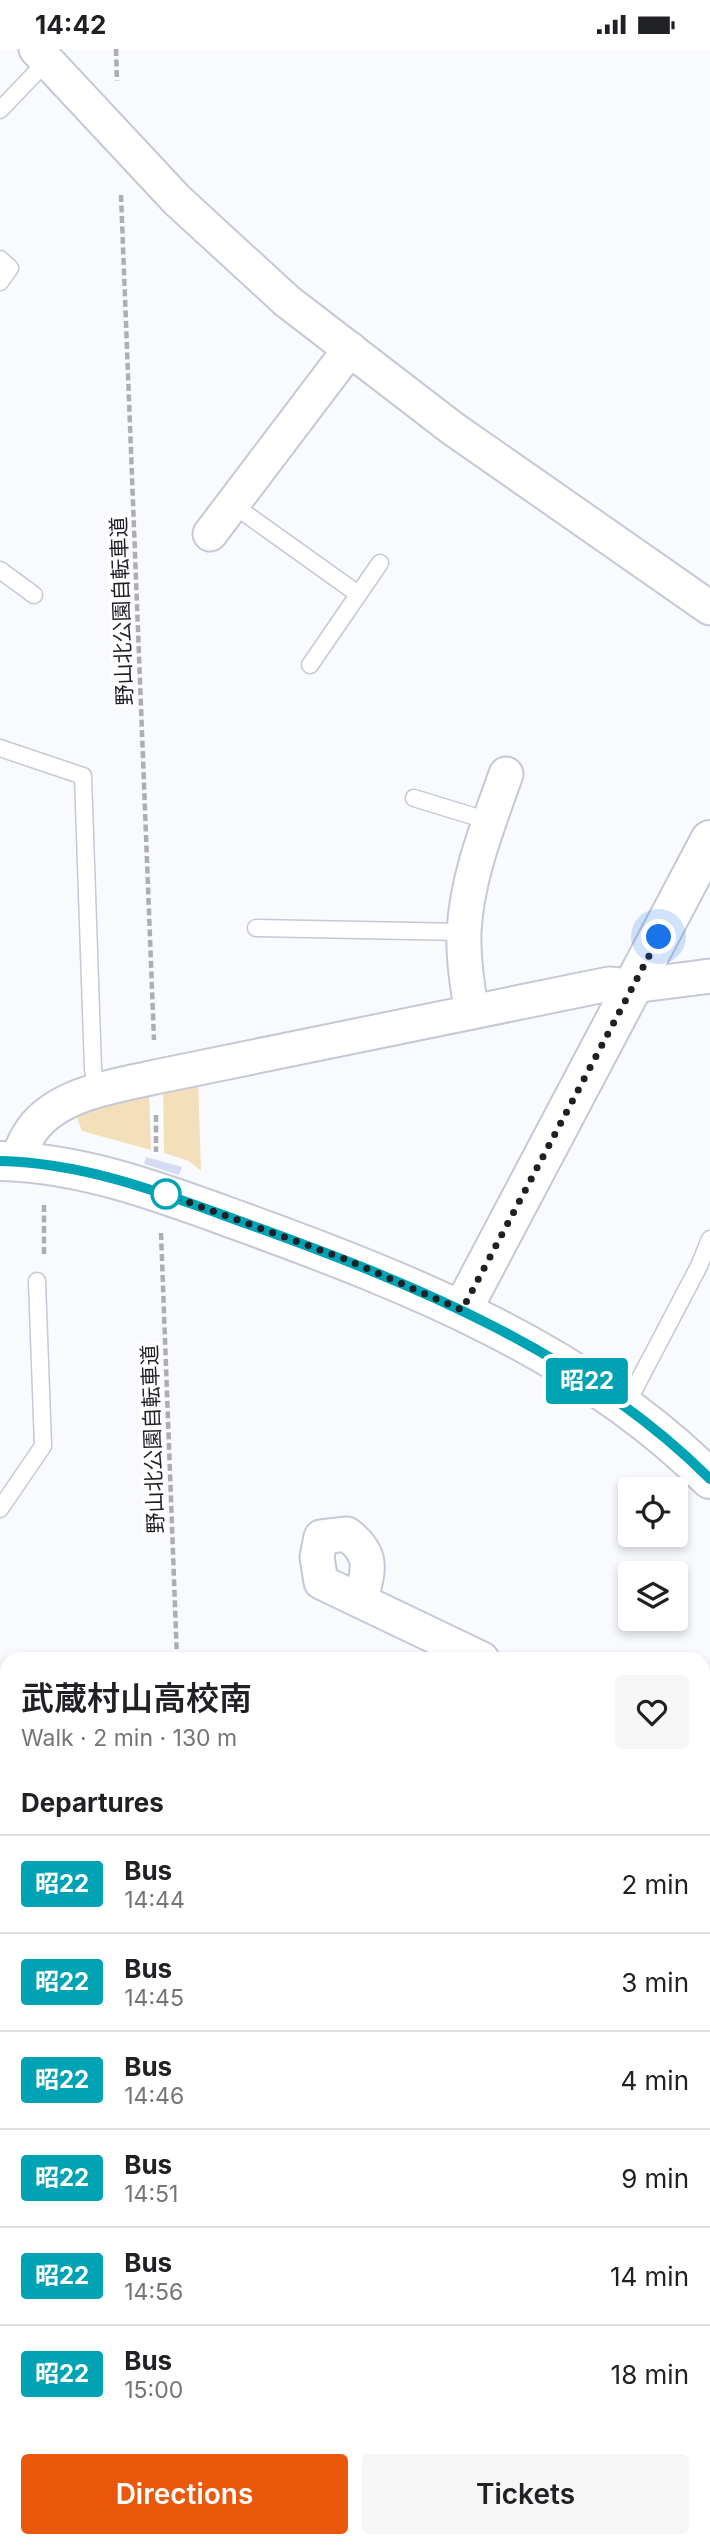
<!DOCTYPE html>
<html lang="en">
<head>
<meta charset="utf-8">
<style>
	:root { --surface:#fff; --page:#f6f6f6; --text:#202124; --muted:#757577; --line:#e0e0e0; --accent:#ea580c }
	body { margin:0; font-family:Inter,"Noto Sans JP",sans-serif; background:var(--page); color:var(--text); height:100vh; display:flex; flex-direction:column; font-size:26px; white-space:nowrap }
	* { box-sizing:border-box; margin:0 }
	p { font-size:23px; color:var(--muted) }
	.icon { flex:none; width:38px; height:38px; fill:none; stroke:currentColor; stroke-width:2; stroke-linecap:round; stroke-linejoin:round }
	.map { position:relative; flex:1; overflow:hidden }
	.side { position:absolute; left:0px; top:1603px; width:710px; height:896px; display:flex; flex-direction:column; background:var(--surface); border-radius:21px 21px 0 0; box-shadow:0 4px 10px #0003 }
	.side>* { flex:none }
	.badge { padding:0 14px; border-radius:5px; font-size:24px; line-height:46px }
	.controls { position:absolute; left:618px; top:1428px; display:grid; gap:14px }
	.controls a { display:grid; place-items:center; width:70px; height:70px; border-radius:7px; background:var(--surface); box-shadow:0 4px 10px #0003; font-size:35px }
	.you { position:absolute; width:35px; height:35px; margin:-18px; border:5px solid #fff; border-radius:50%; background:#1a73e8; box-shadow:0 0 0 10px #1a73e833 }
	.map>.badge { position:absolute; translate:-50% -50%; box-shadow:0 0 0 4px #fff }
	h2 { padding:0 21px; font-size:26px; line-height:63px }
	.round { display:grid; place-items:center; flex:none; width:74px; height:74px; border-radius:7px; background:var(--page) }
	.summary { display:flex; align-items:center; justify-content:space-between; height:119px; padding:0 21px }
	h1 { font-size:33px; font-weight:600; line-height:52px }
	.button { display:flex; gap:14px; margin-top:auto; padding:14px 21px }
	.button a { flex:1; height:80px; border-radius:7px; background:var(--accent); color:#fff; font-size:28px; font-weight:600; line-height:80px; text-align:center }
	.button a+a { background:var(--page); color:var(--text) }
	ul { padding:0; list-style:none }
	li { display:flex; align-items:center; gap:21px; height:98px; padding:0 21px; border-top:2px solid var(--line) }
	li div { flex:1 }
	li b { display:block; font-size:26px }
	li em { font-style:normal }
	li .badge { min-width:77px; font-weight:700; text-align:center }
	.status { display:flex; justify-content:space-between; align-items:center; height:49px; padding:0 35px; background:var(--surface); direction:ltr }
	.status svg { height:19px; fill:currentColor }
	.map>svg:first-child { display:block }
</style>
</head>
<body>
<div class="status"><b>14:42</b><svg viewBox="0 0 49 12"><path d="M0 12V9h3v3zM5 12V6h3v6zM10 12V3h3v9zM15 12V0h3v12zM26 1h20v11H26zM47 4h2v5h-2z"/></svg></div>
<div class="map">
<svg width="710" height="2499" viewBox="0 0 710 2499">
	<rect width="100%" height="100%" fill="#f9fafd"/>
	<g fill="#f3e0ba">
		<path d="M 198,1029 L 201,1122 L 189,1112 L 164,1104 L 163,1036 Z"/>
		<path d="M 149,1041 L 151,1101 L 82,1082 L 74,1061 Z"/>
	</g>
	<path fill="#d6dbf4" d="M 146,1108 L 182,1118 L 179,1126 L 144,1115 Z"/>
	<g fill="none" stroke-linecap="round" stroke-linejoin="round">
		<defs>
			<g id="lane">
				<path d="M 0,61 L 47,12"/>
				<path d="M 0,210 L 10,219 L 0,233"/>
				<path d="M 232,455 L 358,545"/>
				<path d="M 0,521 L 34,546"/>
				<path d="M 310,616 L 380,514"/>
				<path d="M 0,699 L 83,727 L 93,1020 L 97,1042"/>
				<path d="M 414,749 L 489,772"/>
				<path d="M 256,879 L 464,883"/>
				<path d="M 625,1358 L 699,1217 L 710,1190"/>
				<path d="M 0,1460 L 43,1397 L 37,1232"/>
			</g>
			<g id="street">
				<path d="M 36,0 L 177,151 L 287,252 L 452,379 L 710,559"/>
				<path d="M 210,485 L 350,300"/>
				<path d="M 472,963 C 467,937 463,909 464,882 C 467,828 488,776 506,725"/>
				<path d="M 16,1113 C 20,1104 23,1095 28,1087 C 52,1045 112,1038 155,1028 L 609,935 L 633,937 L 710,927"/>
				<path d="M 361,1552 C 368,1520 375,1507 347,1485 L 321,1488 L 317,1508 L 321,1533 L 482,1610"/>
				<path d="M 704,1908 L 710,1911"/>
				<path d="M 0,1961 L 7,2212"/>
				<path d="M 0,2238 L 7,2238"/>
				<path d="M 75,2492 L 75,2499"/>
				<path d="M 369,2492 L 369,2499"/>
			</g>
			<g id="secondary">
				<path d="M 0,1112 C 86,1114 165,1145 245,1174 C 412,1235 583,1303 710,1430"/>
				<path d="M 462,1261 L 710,791"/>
				<path d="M 704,1784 L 710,1768"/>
				<path d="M 633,2492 L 634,2499"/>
			</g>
		</defs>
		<use href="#lane" stroke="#c5c8d6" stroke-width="19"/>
		<use href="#street" stroke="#c5c8d6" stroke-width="37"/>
		<use href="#secondary" stroke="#c5c8d6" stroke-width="42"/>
		<g stroke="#adaeb1" stroke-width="4.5" stroke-dasharray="7 3.5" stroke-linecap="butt">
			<path d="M 116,0 L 117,32"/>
			<path d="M 121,146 L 154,991"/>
			<path d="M 156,1066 L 156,1103"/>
			<path d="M 161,1184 L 177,1610"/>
			<path d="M 44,1205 L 44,1154"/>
			<path d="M 0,1781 L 7,1781"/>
			<path d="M 209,2492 L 209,2499"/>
		</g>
		<use href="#lane" stroke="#fff" stroke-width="16"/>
		<use href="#street" stroke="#fff" stroke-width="33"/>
		<use href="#secondary" stroke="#fff" stroke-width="38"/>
	</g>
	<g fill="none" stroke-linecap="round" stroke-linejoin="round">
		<defs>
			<path id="line" d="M 0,1112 C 87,1114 165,1145 245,1174 C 412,1234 583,1303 710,1430"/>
		</defs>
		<use href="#line" stroke="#fff" stroke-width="16"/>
		<use href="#line" stroke="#00a3b4" stroke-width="10"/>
		<path stroke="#1f2025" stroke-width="7" stroke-dasharray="0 12.6" d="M 166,1145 L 345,1210 L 462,1261 L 659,888"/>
	</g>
	<circle fill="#fff" stroke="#00a3b4" stroke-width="3.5" cx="166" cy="1145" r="14"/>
	<g text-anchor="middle" stroke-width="7" stroke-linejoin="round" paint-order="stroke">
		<g font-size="21" fill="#1f2025" stroke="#fff">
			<text transform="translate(122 562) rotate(-92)" y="7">野山北公園自転車道</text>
			<text transform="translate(153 1390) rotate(-92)" y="7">野山北公園自転車道</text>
		</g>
	</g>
</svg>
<div class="controls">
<a><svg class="icon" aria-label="locate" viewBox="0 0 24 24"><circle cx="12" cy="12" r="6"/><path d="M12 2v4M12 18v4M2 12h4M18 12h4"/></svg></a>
<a><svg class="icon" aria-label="layers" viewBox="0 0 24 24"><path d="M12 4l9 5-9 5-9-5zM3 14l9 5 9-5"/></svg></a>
</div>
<div class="you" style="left:659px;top:888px"></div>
<b class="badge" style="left:587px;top:1332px;background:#00a3b4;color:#fff">昭22</b>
<section class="side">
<div class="summary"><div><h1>武蔵村山高校南</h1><p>Walk · 2 min · 130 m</p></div><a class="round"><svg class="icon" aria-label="heart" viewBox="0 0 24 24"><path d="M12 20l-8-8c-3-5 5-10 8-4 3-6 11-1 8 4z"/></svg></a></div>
<h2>Departures</h2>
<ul>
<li><span class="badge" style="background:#00a3b4;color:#fff">昭22</span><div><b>Bus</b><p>14:44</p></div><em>2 min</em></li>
<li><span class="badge" style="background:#00a3b4;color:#fff">昭22</span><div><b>Bus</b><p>14:45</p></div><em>3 min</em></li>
<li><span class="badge" style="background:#00a3b4;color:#fff">昭22</span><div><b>Bus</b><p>14:46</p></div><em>4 min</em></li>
<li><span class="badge" style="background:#00a3b4;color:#fff">昭22</span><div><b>Bus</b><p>14:51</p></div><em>9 min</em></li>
<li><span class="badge" style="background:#00a3b4;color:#fff">昭22</span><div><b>Bus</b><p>14:56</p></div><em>14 min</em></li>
<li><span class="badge" style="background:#00a3b4;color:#fff">昭22</span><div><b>Bus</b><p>15:00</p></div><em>18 min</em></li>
</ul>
<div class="button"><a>Directions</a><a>Tickets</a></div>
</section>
</div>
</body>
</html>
